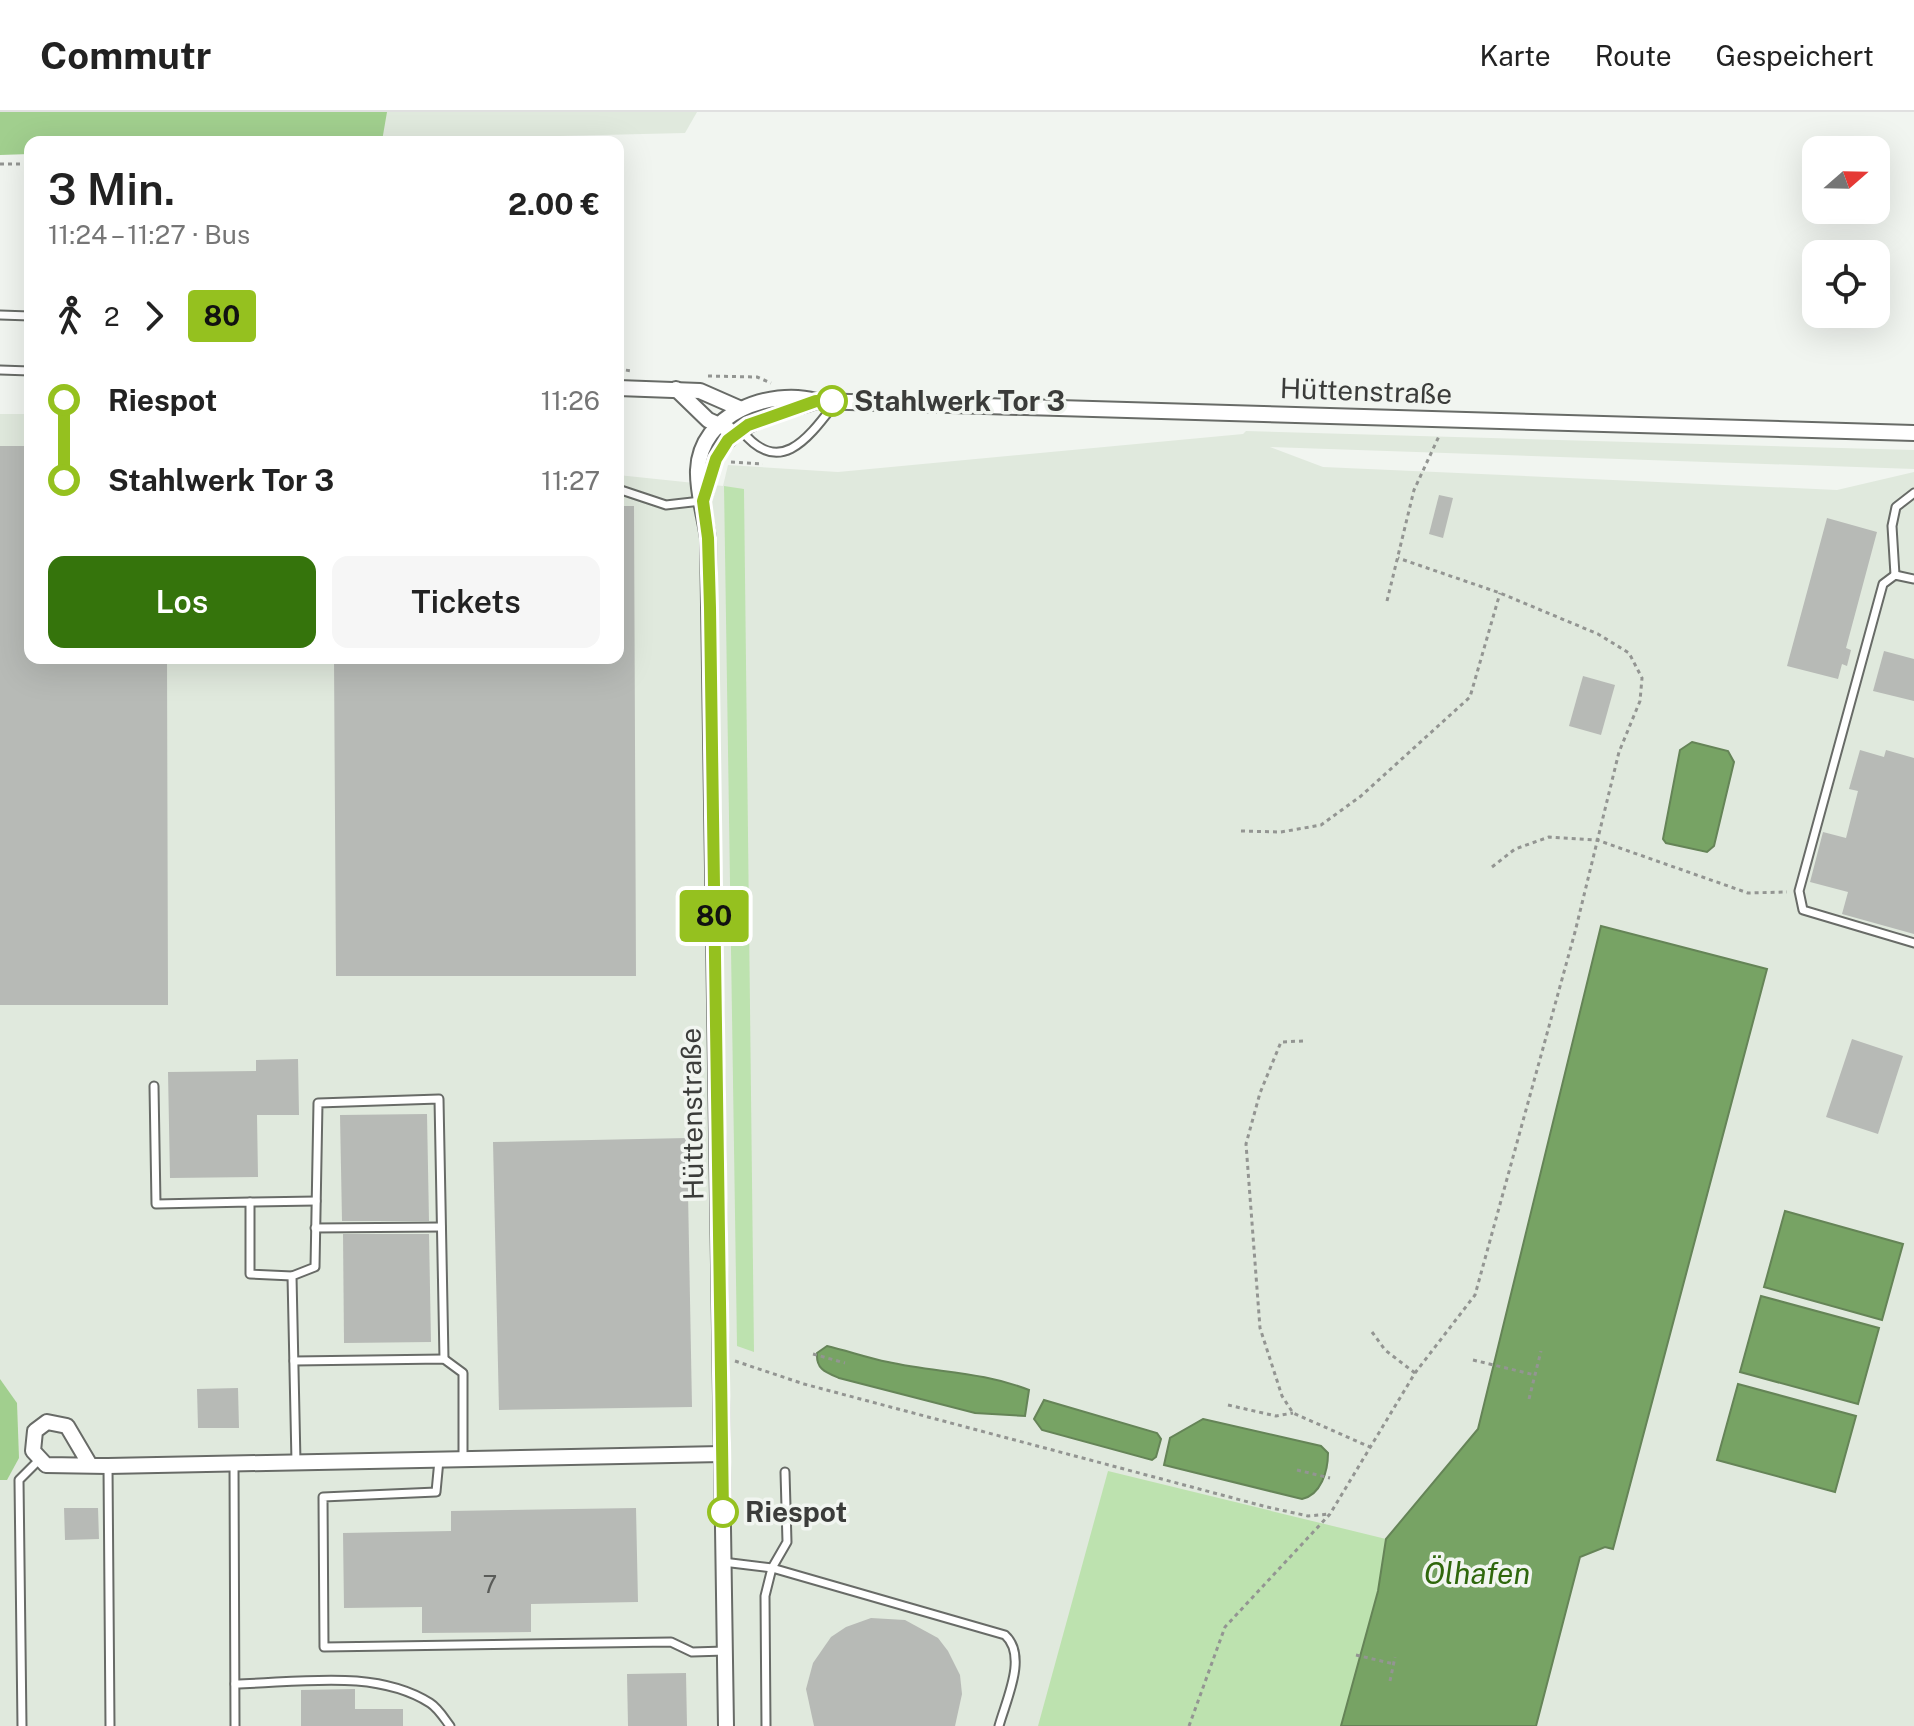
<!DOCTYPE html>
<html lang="de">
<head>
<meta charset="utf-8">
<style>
	:root { --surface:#fff; --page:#f6f6f6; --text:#222; --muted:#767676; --line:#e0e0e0; --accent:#35740c }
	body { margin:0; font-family:"Public Sans",sans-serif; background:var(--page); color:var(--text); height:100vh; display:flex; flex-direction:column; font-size:30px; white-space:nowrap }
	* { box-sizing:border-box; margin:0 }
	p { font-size:26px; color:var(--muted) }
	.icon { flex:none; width:44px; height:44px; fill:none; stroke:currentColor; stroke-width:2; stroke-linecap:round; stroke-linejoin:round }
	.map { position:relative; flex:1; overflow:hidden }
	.sheet { position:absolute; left:24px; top:24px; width:600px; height:528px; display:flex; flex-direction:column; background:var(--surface); border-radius:16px; box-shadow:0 8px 32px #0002 }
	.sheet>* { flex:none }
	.badge { padding:0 16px; border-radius:6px; font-size:28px; line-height:52px }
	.needle { width:52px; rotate:70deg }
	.tools { position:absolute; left:1802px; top:24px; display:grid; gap:16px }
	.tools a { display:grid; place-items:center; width:88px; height:88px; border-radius:16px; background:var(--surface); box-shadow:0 8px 32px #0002; font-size:40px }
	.map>.badge { position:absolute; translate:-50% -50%; box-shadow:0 0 0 4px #fff }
	.legs { display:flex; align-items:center; gap:12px; height:88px; padding:0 24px; font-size:26px }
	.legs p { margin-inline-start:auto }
	.summary { display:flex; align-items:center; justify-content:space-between; height:136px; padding:0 24px }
	h1 { font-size:44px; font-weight:600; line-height:60px }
	.cta { display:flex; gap:16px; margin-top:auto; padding:16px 24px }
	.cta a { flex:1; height:92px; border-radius:16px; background:var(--accent); color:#fff; font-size:32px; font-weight:600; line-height:92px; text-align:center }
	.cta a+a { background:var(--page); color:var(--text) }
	ul { padding:0 24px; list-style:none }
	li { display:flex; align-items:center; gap:28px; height:80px; font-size:30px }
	li i { display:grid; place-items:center; width:12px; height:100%; margin:0 10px; background:currentColor }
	li i::after { content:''; width:20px; height:20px; margin:-10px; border:6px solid; border-radius:50%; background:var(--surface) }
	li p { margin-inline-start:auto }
	li:first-child i { background:linear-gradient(#0000 50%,currentColor 0) }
	li:last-child i { background:linear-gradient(currentColor 50%,#0000 0) }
	header { display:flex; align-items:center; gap:48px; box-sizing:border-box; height:112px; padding:0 40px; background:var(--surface); border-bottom:2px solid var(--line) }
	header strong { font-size:38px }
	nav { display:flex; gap:44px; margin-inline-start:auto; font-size:28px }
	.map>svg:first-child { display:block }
</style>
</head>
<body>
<header>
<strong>Commutr</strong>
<nav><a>Karte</a><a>Route</a><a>Gespeichert</a></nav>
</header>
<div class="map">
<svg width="1914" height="1614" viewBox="0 0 1914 1614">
	<rect width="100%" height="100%" fill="#f1f5f0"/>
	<g fill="#e0e9dd">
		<path d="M 0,0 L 697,0 L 685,21 L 315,30 L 30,30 Z"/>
		<path d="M 0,302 L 30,302 L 30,546 L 618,546 L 618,363 L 723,374 L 728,353 L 838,360 L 1243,322 L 1246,319 L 1914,338 L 1914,357 L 1270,335 L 1323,355 L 1837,378 L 1914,360 L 1914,1614 L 1536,1614 L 1580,1445 L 1605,1435 L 1612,1436 L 1767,857 L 1602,814 L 1478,1317 L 1386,1427 L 1378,1479 L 1341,1614 L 0,1614 Z"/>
	</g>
	<g fill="#bde2af">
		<path d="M 724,374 L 744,377 L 754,1240 L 737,1234 Z"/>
		<path d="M 1108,1359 L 1386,1427 L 1378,1479 L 1341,1614 L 1038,1614 Z"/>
	</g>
	<g fill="#a1cf8e">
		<path d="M 0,0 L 387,0 L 382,29 L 378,30 L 305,30 L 232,24 L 177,30 L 30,30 L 30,42 L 0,43 Z"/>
		<path d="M 0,1267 L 17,1291 L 19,1346 L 7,1368 L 0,1368 Z"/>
	</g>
	<g fill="#77a364" stroke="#658457" stroke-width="2">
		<path d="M 1692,630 L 1728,639 L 1734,650 L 1714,734 L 1707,740 L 1666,731 L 1663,727 L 1680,638 Z"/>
		<path d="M 1601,814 L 1767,857 L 1613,1437 L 1605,1435 L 1580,1445 L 1536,1614 L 1341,1614 L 1378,1479 L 1386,1427 L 1478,1317 Z"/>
		<path d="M 1785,1099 L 1903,1132 L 1882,1208 L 1764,1175 Z"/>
		<path d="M 1761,1184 L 1879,1216 L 1858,1292 L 1740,1260 Z"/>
		<path d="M 827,1234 C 848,1239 868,1246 888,1250 C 937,1261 980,1259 1029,1278 L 1025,1304 L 975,1301 L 839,1266 C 825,1260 816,1257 817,1241 Z"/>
		<path d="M 1738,1272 L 1856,1304 L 1835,1380 L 1717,1348 Z"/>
		<path d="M 1044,1288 L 1157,1321 L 1161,1327 L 1156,1345 L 1152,1348 L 1042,1318 L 1034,1307 Z"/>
		<path d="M 1203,1307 L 1321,1334 L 1328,1341 C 1328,1359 1321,1383 1302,1387 L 1164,1353 L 1170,1326 Z"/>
	</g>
	<g fill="#b7bab6">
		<path d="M 0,334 L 30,334 L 30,546 L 167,546 L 168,893 L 0,893 Z"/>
		<path d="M 1439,383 L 1453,386 L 1443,426 L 1429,422 Z"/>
		<path d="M 618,394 L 634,394 L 636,864 L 336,864 L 334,546 L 618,546 Z"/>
		<path d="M 1827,406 L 1877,420 L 1846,536 L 1851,538 L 1847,554 L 1842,552 L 1838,567 L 1787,554 Z"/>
		<path d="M 1884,539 L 1914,547 L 1914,589 L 1873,579 Z"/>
		<path d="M 1583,564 L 1615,573 L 1601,623 L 1569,614 Z"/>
		<path d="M 1860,638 L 1884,645 L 1886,638 L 1914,646 L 1914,822 L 1842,802 L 1848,780 L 1810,770 L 1823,720 L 1846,726 L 1858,679 L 1849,677 Z"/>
		<path d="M 1852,927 L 1903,944 L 1878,1022 L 1826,1005 Z"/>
		<path d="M 298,947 L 299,1003 L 257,1003 L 258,1065 L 170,1066 L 168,960 L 256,959 L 256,948 Z"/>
		<path d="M 427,1002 L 429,1109 L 342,1109 L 340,1003 Z"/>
		<path d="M 687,1026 L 692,1295 L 499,1298 L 493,1030 Z"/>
		<path d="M 343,1122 L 429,1122 L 431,1230 L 344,1231 Z"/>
		<path d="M 238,1276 L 239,1316 L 198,1316 L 197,1277 Z"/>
		<path d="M 64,1396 L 98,1396 L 99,1427 L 65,1428 Z"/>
		<path d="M 636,1396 L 638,1490 L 531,1492 L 531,1520 L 422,1521 L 422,1495 L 344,1496 L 343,1421 L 451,1419 L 451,1399 Z"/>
		<path d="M 871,1506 L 905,1508 L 938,1526 L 948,1539 L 960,1563 L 962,1582 L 955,1614 L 814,1614 L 806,1577 L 813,1551 L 831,1525 L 846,1515 Z"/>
		<path d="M 686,1561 L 687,1614 L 628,1614 L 627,1562 Z"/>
		<path d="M 355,1577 L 355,1597 L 403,1597 L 403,1614 L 301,1614 L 301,1578 Z"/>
	</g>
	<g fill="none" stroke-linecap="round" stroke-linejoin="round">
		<defs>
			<g id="service">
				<path d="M 0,203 L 30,204"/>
				<path d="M 0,258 L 30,259"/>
				<path d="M 741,318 C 780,367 809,325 836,290"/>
				<path d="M 618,377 L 666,393 L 701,389"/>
				<path d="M 1895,463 L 1892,414 L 1896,395 L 1914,381"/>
				<path d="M 1914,467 L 1895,463 L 1883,472 L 1799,779 L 1803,798 L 1914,831"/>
				<path d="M 154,974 L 156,1092 L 250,1090 L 250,1162 L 292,1164"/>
				<path d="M 250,1090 L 316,1089"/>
				<path d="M 315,1116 L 441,1115"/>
				<path d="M 294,1249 L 444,1247 L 463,1261 L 463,1347"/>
				<path d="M 439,1348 L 436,1380 L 323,1385 L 324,1535 L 671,1530 L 692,1540 L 725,1539"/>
				<path d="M 296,1350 L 292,1164 L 315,1155 L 318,991 L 439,987 L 444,1247"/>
				<path d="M 234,1351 L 235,1614"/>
				<path d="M 108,1354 L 110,1614"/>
				<path d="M 723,1450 L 772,1456 L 1005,1523 C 1028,1544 1006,1588 999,1614"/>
				<path d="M 235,1572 C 297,1571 375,1556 430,1591 C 438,1596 444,1606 450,1614"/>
				<path d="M 22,1614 L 19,1368 L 38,1349"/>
				<path d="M 766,1614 L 765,1484 L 772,1456 L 787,1430 L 785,1360"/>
			</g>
			<g id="minor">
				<path d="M 618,276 L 700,279 L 741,297"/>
				<path d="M 676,277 L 708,308 L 728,317"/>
				<path d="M 704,384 C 708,373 710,359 715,348 C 732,308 780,302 816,289"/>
				<path d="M 90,1353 L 67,1314 L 47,1310 L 35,1319 L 33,1339 L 46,1353 L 108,1354 L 722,1342"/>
				<path d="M 726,1614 L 708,426 C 705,405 697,380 698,358 C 700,302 770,276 816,289 L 1914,321"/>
			</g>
		</defs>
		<use href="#service" stroke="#686b67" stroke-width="11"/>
		<use href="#minor" stroke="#686b67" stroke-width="18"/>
		<g stroke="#939592" stroke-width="3" stroke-dasharray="4 4" stroke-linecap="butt">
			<path d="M 0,52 L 30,52"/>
			<path d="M 618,257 L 632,259"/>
			<path d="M 708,264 L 757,265 L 771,271"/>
			<path d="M 731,350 L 763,352"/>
			<path d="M 1387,489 L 1414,378 L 1440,322"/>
			<path d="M 1241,719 L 1281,720 L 1321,713 L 1361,684 L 1470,585 L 1500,481"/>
			<path d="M 1492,755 L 1515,737 L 1549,725 L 1597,728 L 1748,781 L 1787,780"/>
			<path d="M 1303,929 L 1281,930 L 1260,981 L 1246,1032 L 1260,1216 L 1282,1284 L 1293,1301 L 1370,1335"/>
			<path d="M 1372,1220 L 1385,1238 L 1415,1261"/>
			<path d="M 813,1242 L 845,1251"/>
			<path d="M 1473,1248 L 1535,1263"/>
			<path d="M 735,1249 L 804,1272 L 1267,1395 L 1308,1404 L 1330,1402"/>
			<path d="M 1529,1287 L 1541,1239"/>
			<path d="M 1228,1293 L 1276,1304 L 1293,1301"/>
			<path d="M 1297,1358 L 1330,1366"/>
			<path d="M 1356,1543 L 1394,1552"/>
			<path d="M 1390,1569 L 1395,1545"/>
			<path d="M 1189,1614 L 1225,1515 L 1330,1402 L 1415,1261 L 1475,1183 L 1575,820 L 1619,640 L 1640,589 L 1642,566 L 1629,541 L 1598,522 L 1500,481 L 1398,446"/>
		</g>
		<use href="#service" stroke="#fff" stroke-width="7"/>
		<use href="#minor" stroke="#fff" stroke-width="14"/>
	</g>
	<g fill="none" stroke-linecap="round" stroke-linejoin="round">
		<defs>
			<path id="line-1" d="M 723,1400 L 710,496 L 708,426 L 703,389 L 716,347 L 728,328 L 748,313 L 816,289 L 832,289"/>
		</defs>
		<use href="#line-1" stroke="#fff" stroke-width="18"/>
		<use href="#line-1" stroke="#95c11f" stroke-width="12"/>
	</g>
	<g fill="#fff" stroke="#95c11f" stroke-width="4">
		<circle cx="832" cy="289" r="14"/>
		<circle cx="723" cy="1400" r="14"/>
	</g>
	<g text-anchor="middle" stroke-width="7" stroke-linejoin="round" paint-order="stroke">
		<g font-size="24" fill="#5a5c59">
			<text x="490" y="1481">7</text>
		</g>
		<g font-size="28" fill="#3b3c3a" stroke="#f1f5f0">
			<text transform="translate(1366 279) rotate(2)" y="10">Hüttenstraße</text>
			<text transform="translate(692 1002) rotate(-91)" y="10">Hüttenstraße</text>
		</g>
		<g font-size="28" font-weight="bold" fill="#3b3c3a" stroke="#f1f5f0" text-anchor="start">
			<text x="854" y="299">Stahlwerk Tor 3</text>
			<text x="745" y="1410">Riespot</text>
		</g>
		<g font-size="30" font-style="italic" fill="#2f670c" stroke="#f1f5f0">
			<text x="1477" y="1472">Ölhafen</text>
		</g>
	</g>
</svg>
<div class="tools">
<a><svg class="needle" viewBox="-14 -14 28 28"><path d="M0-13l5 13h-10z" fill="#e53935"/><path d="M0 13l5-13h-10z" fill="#767676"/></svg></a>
<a><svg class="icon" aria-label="locate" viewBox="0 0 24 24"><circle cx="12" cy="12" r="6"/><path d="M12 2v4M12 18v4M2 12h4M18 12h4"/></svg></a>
</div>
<b class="badge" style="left:714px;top:804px;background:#95c11f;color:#111">80</b>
<section class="sheet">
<div class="summary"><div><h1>3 Min.</h1><p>11:24 – 11:27 · Bus</p></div><b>2.00 €</b></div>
<div class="legs"><svg class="icon" aria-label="walk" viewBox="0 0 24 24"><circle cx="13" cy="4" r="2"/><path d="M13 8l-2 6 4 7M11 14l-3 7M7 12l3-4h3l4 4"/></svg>2<svg class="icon" aria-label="forward" viewBox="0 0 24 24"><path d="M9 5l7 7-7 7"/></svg><b class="badge" style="background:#95c11f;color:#111">80</b></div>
<ul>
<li><i style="color:#95c11f"></i><b>Riespot</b><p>11:26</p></li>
<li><i style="color:#95c11f"></i><b>Stahlwerk Tor 3</b><p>11:27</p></li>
</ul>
<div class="cta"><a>Los</a><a>Tickets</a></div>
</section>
</div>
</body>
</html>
